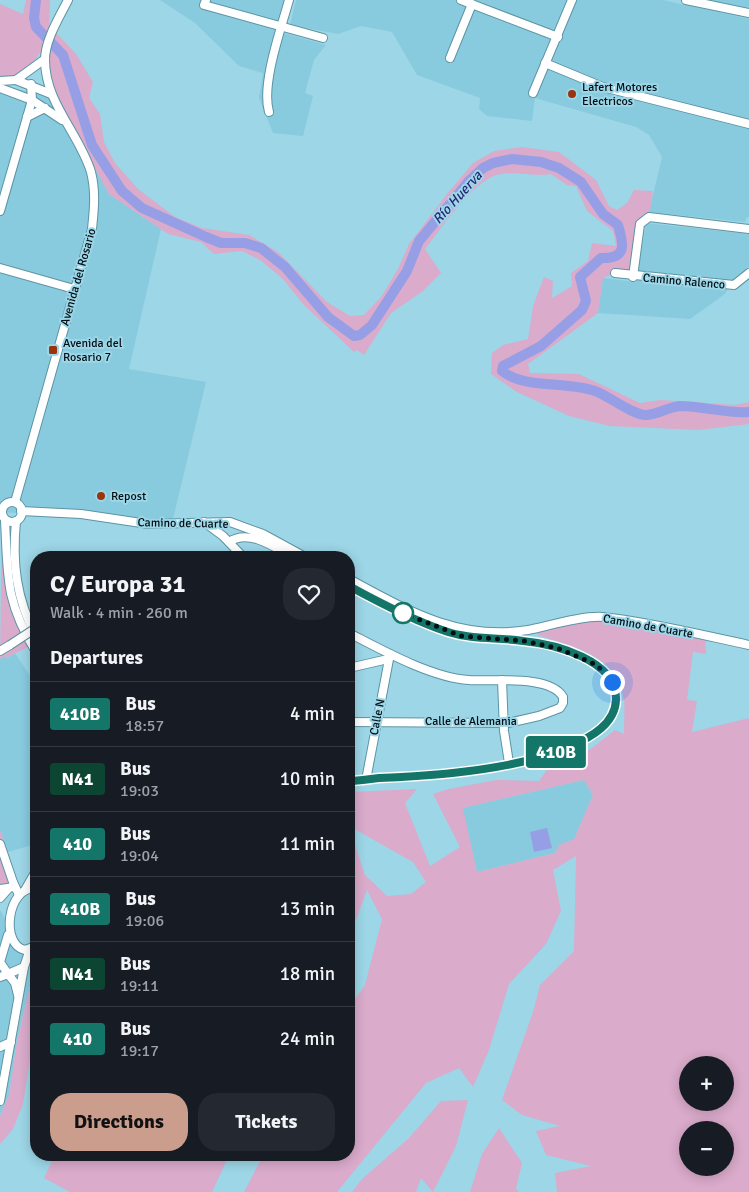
<!DOCTYPE html>
<html lang="en">
<head>
<meta charset="utf-8">
<style>
	:root { --surface:#171b24; --page:#242831; --text:#f1f3f6; --muted:#9ea1a6; --line:#363941; --accent:#ca9d8d }
	body { margin:0; font-family:Signika,sans-serif; background:var(--page); color:var(--text); height:100vh; display:flex; flex-direction:column; font-size:19px; white-space:nowrap }
	* { box-sizing:border-box; margin:0 }
	p { font-size:16px; color:var(--muted) }
	.icon { flex:none; width:28px; height:28px; fill:none; stroke:currentColor; stroke-width:2; stroke-linecap:round; stroke-linejoin:round }
	.map { position:relative; flex:1; overflow:hidden }
	.side { position:absolute; left:30px; top:551px; width:325px; height:610px; display:flex; flex-direction:column; background:var(--surface); border-radius:20px; box-shadow:0 2px 12px #0003 }
	.side>* { flex:none }
	.badge { padding:0 10px; border-radius:4px; font-size:18px; line-height:32px }
	.tools { position:absolute; left:679px; top:1056px; display:grid; gap:10px }
	.tools a { display:grid; place-items:center; width:55px; height:55px; border-radius:50%; background:var(--surface); box-shadow:0 2px 12px #0003; font-size:25px }
	.you { position:absolute; width:25px; height:25px; margin:-12px; border:4px solid #fff; border-radius:50%; background:#1a73e8; box-shadow:0 0 0 8px #1a73e833 }
	.map>.badge { position:absolute; translate:-50% -50%; box-shadow:0 0 0 2px #fff }
	h2 { padding:0 20px; font-size:19px; line-height:45px }
	.round { display:grid; place-items:center; flex:none; width:52px; height:52px; border-radius:20px; background:var(--page) }
	.head { display:flex; align-items:center; justify-content:space-between; height:85px; padding:0 20px }
	h1 { font-size:24px; font-weight:700; line-height:38px }
	.button { display:flex; gap:10px; margin-top:auto; padding:10px 20px }
	.button a { flex:1; height:58px; border-radius:20px; background:var(--accent); color:#111; font-size:20px; font-weight:700; line-height:58px; text-align:center }
	.button a+a { background:var(--page); color:var(--text) }
	ul { padding:0; list-style:none }
	li { display:flex; align-items:center; gap:15px; height:65px; padding:0 20px; border-top:1px solid var(--line) }
	li div { flex:1 }
	li b { display:block; font-size:19px }
	li em { font-style:normal }
	li .badge { min-width:55px; font-weight:700; text-align:center }
	.map>svg:first-child { display:block }
</style>
</head>
<body>
<div class="map">
<svg width="749" height="1192" viewBox="0 0 749 1192">
	<rect width="100%" height="100%" fill="#9dd6e7"/>
	<g fill="#88cbdf">
		<path d="M 160,0 L 284,0 L 276,31 L 326,45 L 314,60 L 305,93 L 313,96 L 303,136 L 273,133 L 259,98 L 263,73 L 239,66 L 195,23 Z"/>
		<path d="M 296,0 L 663,0 L 749,19 L 749,217 L 747,217 L 745,222 L 649,212 L 662,157 L 649,135 L 636,127 L 535,98 L 532,121 L 487,116 L 479,109 L 480,98 L 417,75 L 392,32 L 361,26 L 338,34 L 290,25 Z"/>
		<path d="M 710,0 L 749,0 L 749,8 L 722,3 Z"/>
		<path d="M 0,85 L 57,99 L 109,194 L 161,229 L 129,369 L 206,382 L 172,523 L 0,512 Z"/>
		<path d="M 646,223 L 749,234 L 749,267 L 735,277 L 725,294 L 690,319 L 598,313 L 603,278 L 636,282 Z"/>
		<path d="M 15,653 L 36,685 L 36,820 L 32,845 L 8,852 L 0,830 L 0,659 L 5,656 L 7,658 Z"/>
		<path d="M 584,780 L 593,795 L 574,840 L 560,845 L 555,853 L 477,872 L 462,808 Z"/>
		<path d="M 0,910 L 34,969 L 17,1041 L 9,1095 L 0,1116 Z"/>
	</g>
	<g fill="#daabcb" fill-rule="evenodd">
		<path d="M 26,0 L 50,0 L 49,25 L 76,54 L 93,82 L 89,98 L 100,114 L 104,142 L 115,163 L 138,189 L 175,217 L 202,228 L 249,235 L 278,252 L 327,302 L 350,316 L 364,315 L 381,297 L 398,269 L 409,244 L 447,194 L 473,163 L 494,151 L 522,147 L 559,152 L 596,180 L 609,206 L 617,210 L 627,203 L 634,190 L 653,191 L 649,217 L 644,220 L 633,277 L 615,273 L 603,278 L 598,313 L 528,364 L 530,373 L 579,374 L 640,403 L 661,400 L 735,405 L 749,402 L 749,424 L 698,430 L 610,426 L 569,416 L 517,392 L 491,374 L 492,353 L 503,345 L 528,339 L 533,306 L 544,277 L 553,281 L 552,298 L 572,286 L 571,273 L 588,261 L 592,243 L 616,246 L 613,231 L 587,211 L 576,186 L 567,185 L 551,174 C 534,177 517,171 501,174 C 475,177 441,229 425,249 L 441,273 L 423,291 L 391,313 L 364,355 L 357,350 L 354,352 L 304,305 L 282,278 L 260,260 L 242,251 L 214,254 L 201,242 L 168,234 L 109,194 L 57,100 L 45,59 L 40,52 L 34,62 L 16,80 L 0,81 L 0,4 L 23,14 Z"/>
		<path d="M 2,510 L 8,582 L 32,645 L 6,658 L 5,656 L 0,659 Z"/>
		<path d="M 601,617 L 705,636 L 706,654 L 693,652 L 687,700 L 697,701 L 692,732 L 749,718 L 749,1192 L 557,1192 L 555,1173 L 591,1166 L 546,1155 L 536,1131 L 560,1126 L 522,1115 L 502,1100 L 533,1012 L 540,985 L 574,951 L 576,856 L 553,870 L 561,911 L 546,944 L 509,984 L 489,1050 L 473,1087 L 459,1068 L 426,1083 L 337,1192 L 244,1192 L 260,1161 L 261,1155 L 349,1155 L 349,1007 L 365,985 L 382,919 L 367,890 L 349,939 L 349,846 L 354,842 L 365,875 L 387,896 L 411,894 L 426,882 L 413,862 L 356,830 L 349,817 L 349,792 L 417,789 L 405,803 L 430,866 L 460,847 L 433,794 L 449,789 L 496,780 L 539,781 L 549,767 L 564,764 L 592,748 L 615,730 L 624,734 C 624,722 625,710 624,699 C 618,655 573,647 538,635 L 535,628 ZM 584,780 L 593,795 L 574,839 L 559,845 L 555,853 L 477,872 L 463,808 ZM 688,1065 L 725,1065 L 725,1102 L 688,1102 ZM 688,1130 L 725,1130 L 725,1168 L 688,1168 Z"/>
		<path d="M 0,830 L 8,852 L 3,854 L 14,887 L 0,889 Z"/>
		<path d="M 36,968 L 36,1021 L 23,1104 L 13,1129 L 0,1144 L 0,1116 L 9,1095 L 17,1041 L 34,969 Z"/>
		<path d="M 468,1100 L 456,1146 L 433,1192 L 421,1178 L 416,1192 L 352,1192 L 362,1179 L 409,1138 L 441,1101 Z"/>
		<path d="M 499,1128 L 522,1163 L 516,1189 L 519,1192 L 470,1192 L 482,1154 Z"/>
		<path d="M 55,1155 L 229,1155 L 212,1192 L 70,1192 L 44,1178 Z"/>
	</g>
	<path fill="#969ee5" d="M 547,828 L 552,848 L 534,852 L 530,832 Z"/>
	<g fill="none" stroke-linecap="round" stroke-linejoin="round">
		<path stroke="#969ee5" stroke-width="10" d="M 36,0 L 34,18 L 36,27 L 63,55 L 92,145 L 122,191 L 142,208 L 206,237 L 221,243 L 245,243 L 261,248 L 285,267 L 328,317 L 354,336 L 360,335 L 372,325 L 407,271 L 419,241 L 469,181 L 483,168 L 493,163 L 512,159 L 541,162 L 559,168 L 581,182 L 603,214 L 618,225 C 624,245 627,259 601,258 L 580,277 L 586,301 L 582,310 L 541,346 L 503,366 L 502,371 C 524,389 567,381 595,391 C 609,396 634,416 647,415 C 658,414 669,407 680,406 C 703,406 726,414 749,412"/>
		<defs>
			<g id="minor">
				<path d="M 206,0 L 204,5 L 323,38"/>
				<path d="M 461,0 L 558,37"/>
				<path d="M 686,0 L 749,13"/>
				<path d="M 450,58 L 472,4"/>
				<path d="M 545,63 L 603,87 L 749,124"/>
				<path d="M 16,80 L 51,94"/>
				<path d="M 0,81 L 16,80 L 45,59"/>
				<path d="M 0,88 L 32,100 L 62,120"/>
				<path d="M 533,93 L 572,0"/>
				<path d="M 269,112 C 261,84 281,29 289,0"/>
				<path d="M 27,117 L 45,108"/>
				<path d="M 0,211 L 32,100 L 31,84"/>
				<path d="M 0,268 L 74,289"/>
				<path d="M 615,273 L 734,285 L 749,273"/>
				<path d="M 633,277 L 640,224 L 649,217 L 749,229"/>
				<path d="M 15,502 L 92,229 C 94,209 96,192 91,172 C 79,133 45,103 45,60 C 45,40 59,18 68,0"/>
				<circle cx="12" cy="512" r="10"/>
				<path d="M 21,511 L 81,514 L 148,524 L 230,522 L 263,534 L 307,558"/>
				<path d="M 5,520 C 8,577 5,601 36,652"/>
				<path d="M 16,521 C 12,563 16,598 36,637"/>
				<path d="M 204,522 L 223,536 L 244,558"/>
				<path d="M 229,542 C 249,528 276,548 294,558"/>
				<path d="M 349,579 C 408,611 459,641 528,630 C 548,626 584,615 603,617 C 650,622 702,635 749,645"/>
				<path d="M 349,586 C 381,603 414,621 448,632 C 473,640 497,637 523,641 C 554,645 618,660 616,700 C 615,724 591,737 571,746 C 520,769 436,776 379,778 C 369,779 359,781 349,781"/>
				<path d="M 349,633 C 382,650 432,678 469,680 C 491,682 550,674 563,697 L 563,703 L 560,708 L 539,716 L 508,723 L 349,722"/>
				<path d="M 0,651 L 10,645"/>
				<path d="M 349,668 L 388,659"/>
				<path d="M 502,680 L 504,731 L 509,763"/>
				<path d="M 366,780 L 390,654"/>
				<path d="M 0,844 L 13,882 L 19,895"/>
				<path d="M 36,888 C 7,886 0,945 25,950 L 36,946"/>
				<path d="M 0,889 L 14,887"/>
				<path d="M 25,890 L 36,871"/>
				<path d="M 0,898 L 8,889"/>
				<path d="M 8,935 L 0,962 L 8,974 L 24,967 L 30,949"/>
				<path d="M 0,977 L 8,974 L 15,983 L 18,995"/>
				<path d="M 0,1047 L 11,1042"/>
				<path d="M 0,1101 L 24,967"/>
			</g>
		</defs>
		<use href="#minor" stroke="#5c94a4" stroke-width="10"/>
		<use href="#minor" stroke="#fff" stroke-width="8"/>
		<defs>
			<path id="minor-bridge" d="M 10,645 L 36,628"/>
		</defs>
		<use href="#minor-bridge" stroke="#5c94a4" stroke-width="10" stroke-linecap="butt"/>
		<use href="#minor-bridge" stroke="#fff" stroke-width="8"/>
	</g>
	<g fill="none" stroke-linecap="round" stroke-linejoin="round">
		<defs>
			<path id="line" d="M 349,586 C 380,603 414,621 448,632 C 473,640 497,637 523,641 C 554,644 618,660 616,700 C 615,724 591,737 571,746 C 520,769 435,776 379,778 C 369,779 359,781 349,781"/>
		</defs>
		<use href="#line" stroke="#fff" stroke-width="11"/>
		<use href="#line" stroke="#147668" stroke-width="8"/>
		<path stroke="#000e14" stroke-width="5" stroke-dasharray="0 9" d="M 403,613 L 461,636 L 524,641 L 557,648 L 597,665 L 612,682"/>
	</g>
	<g fill="#9a340d" stroke="#9dd6e7" stroke-width="2">
		<circle cx="572" cy="94" r="5"/>
		<rect x="48" y="345" width="10" height="10" rx="2.5"/>
		<circle cx="101" cy="496" r="5"/>
	</g>
	<circle fill="#fff" stroke="#147668" stroke-width="2.5" cx="403" cy="613" r="10"/>
	<g text-anchor="middle" stroke-width="4" stroke-linejoin="round" paint-order="stroke">
		<g font-size="12" fill="#000e14" stroke="#9dd6e7" text-anchor="start">
			<text x="582" y="91">Lafert Motores<tspan x="582" dy="14">Electricos</tspan></text>
			<text x="63" y="347">Avenida del<tspan x="63" dy="14">Rosario 7</tspan></text>
			<text x="111" y="500">Repost</text>
		</g>
		<g font-size="12" fill="#000e14" stroke="#9dd6e7">
			<text transform="translate(78 277) rotate(-74)" y="4">Avenida del Rosario</text>
			<text transform="translate(684 281) rotate(5)" y="4">Camino Ralenco</text>
			<text transform="translate(183 523) rotate(1)" y="4">Camino de Cuarte</text>
			<text transform="translate(648 626) rotate(10)" y="4">Camino de Cuarte</text>
			<text transform="translate(377 717) rotate(-79)" y="4">Calle N</text>
			<text x="471" y="725">Calle de Alemania</text>
		</g>
		<g font-size="14" font-style="italic" fill="#292676" stroke="#9dd6e7">
			<text transform="translate(457 197) rotate(-48)" y="5">Río Huerva</text>
		</g>
	</g>
</svg>
<div class="tools">
<a>+</a>
<a>−</a>
</div>
<div class="you" style="left:612px;top:682px"></div>
<b class="badge" style="left:556px;top:752px;background:#147668;color:#fff">410B</b>
<section class="side">
<div class="head"><div><h1>C/ Europa 31</h1><p>Walk · 4 min · 260 m</p></div><a class="round"><svg class="icon" aria-label="heart" viewBox="0 0 24 24"><path d="M12 20l-8-8c-3-5 5-10 8-4 3-6 11-1 8 4z"/></svg></a></div>
<h2>Departures</h2>
<ul>
<li><span class="badge" style="background:#147668;color:#fff">410B</span><div><b>Bus</b><p>18:57</p></div><em>4 min</em></li>
<li><span class="badge" style="background:#0c4532;color:#fff">N41</span><div><b>Bus</b><p>19:03</p></div><em>10 min</em></li>
<li><span class="badge" style="background:#147668;color:#fff">410</span><div><b>Bus</b><p>19:04</p></div><em>11 min</em></li>
<li><span class="badge" style="background:#147668;color:#fff">410B</span><div><b>Bus</b><p>19:06</p></div><em>13 min</em></li>
<li><span class="badge" style="background:#0c4532;color:#fff">N41</span><div><b>Bus</b><p>19:11</p></div><em>18 min</em></li>
<li><span class="badge" style="background:#147668;color:#fff">410</span><div><b>Bus</b><p>19:17</p></div><em>24 min</em></li>
</ul>
<div class="button"><a>Directions</a><a>Tickets</a></div>
</section>
</div>
</body>
</html>
